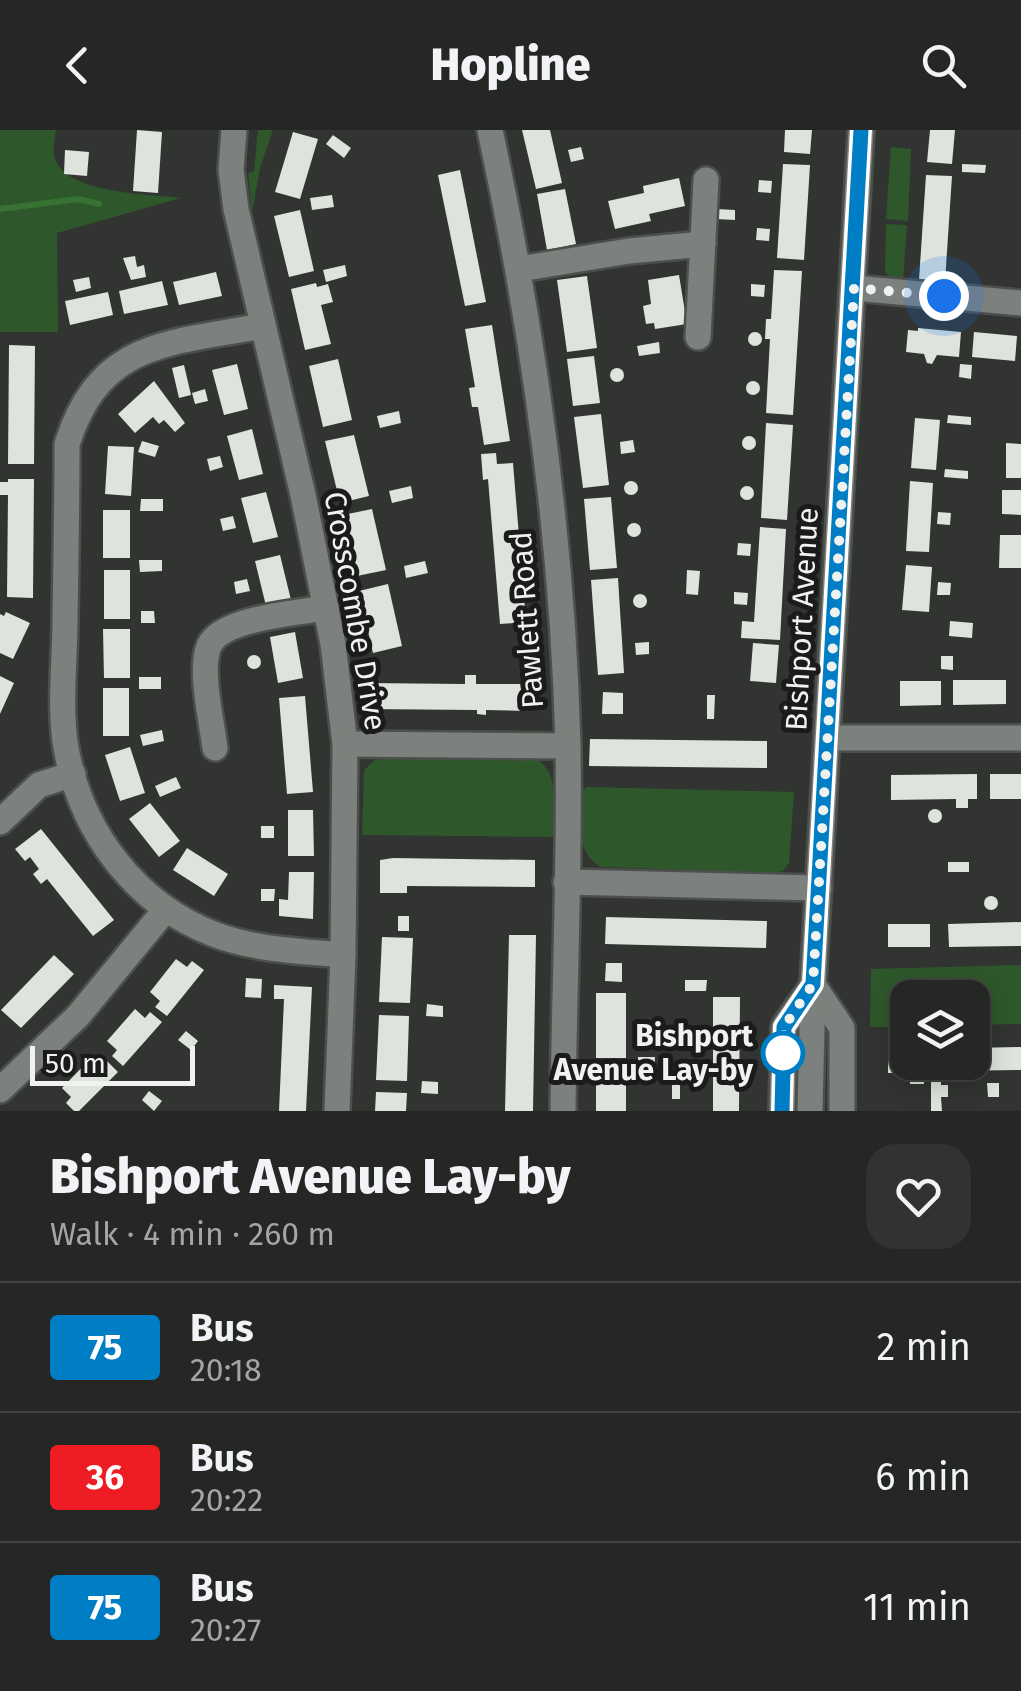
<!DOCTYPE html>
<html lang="en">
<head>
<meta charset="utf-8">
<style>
	:root { --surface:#252724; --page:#313331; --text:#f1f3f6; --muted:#a3a5a6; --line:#424441 }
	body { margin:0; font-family:"Fira Sans",sans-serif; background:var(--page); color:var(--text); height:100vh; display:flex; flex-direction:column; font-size:38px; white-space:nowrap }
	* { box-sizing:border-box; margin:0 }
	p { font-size:32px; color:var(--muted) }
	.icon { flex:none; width:55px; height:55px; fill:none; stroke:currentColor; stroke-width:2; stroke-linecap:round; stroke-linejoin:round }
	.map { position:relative; height:981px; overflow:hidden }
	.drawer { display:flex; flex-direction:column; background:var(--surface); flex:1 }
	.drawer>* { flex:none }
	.badge { padding:0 20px; border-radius:8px; font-size:35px; line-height:65px }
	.buttons { position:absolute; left:890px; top:850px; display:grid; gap:20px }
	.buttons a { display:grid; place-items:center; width:100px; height:100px; border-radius:20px; background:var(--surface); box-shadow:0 5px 25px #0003,0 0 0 2px var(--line); font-size:50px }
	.scale { position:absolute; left:30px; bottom:25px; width:165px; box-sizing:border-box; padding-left:10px; border:5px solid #f0f2ef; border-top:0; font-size:28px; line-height:35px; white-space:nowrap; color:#f0f2ef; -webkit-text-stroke:8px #1a1b1a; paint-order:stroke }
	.you { position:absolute; width:50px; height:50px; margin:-25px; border:8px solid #fff; border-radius:50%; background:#1a73e8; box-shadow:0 0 0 15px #1a73e833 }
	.map>.badge { position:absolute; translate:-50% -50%; box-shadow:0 0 0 5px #fff }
	.round { display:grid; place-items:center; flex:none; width:105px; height:105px; border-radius:30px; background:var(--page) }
	.headline { display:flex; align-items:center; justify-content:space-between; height:170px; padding:0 50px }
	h1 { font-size:48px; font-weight:800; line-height:75px }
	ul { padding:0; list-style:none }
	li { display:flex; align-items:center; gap:30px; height:130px; padding:0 50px; border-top:2px solid var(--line) }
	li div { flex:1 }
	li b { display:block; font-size:38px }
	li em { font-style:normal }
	li .badge { min-width:110px; font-weight:700; text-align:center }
	header { display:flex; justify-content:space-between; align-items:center; height:130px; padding:0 50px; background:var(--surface); font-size:45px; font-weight:800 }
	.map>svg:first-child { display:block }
</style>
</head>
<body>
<header><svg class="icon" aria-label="back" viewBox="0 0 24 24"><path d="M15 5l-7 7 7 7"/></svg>Hopline<svg class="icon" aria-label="search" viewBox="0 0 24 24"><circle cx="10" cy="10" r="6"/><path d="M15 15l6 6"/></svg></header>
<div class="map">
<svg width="1021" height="981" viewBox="0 0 1021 981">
	<rect width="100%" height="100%" fill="#313430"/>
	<g fill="#2e582b">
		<path d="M 0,0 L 56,0 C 55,7 53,17 54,24 C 59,64 150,64 181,68 L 57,103 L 58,202 L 0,202 Z"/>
		<path d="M 258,0 L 273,0 L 260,38 L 252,82 L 248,44 L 254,41 Z"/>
		<path d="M 891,17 L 911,19 L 908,91 L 886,89 Z"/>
		<path d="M 886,94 L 907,95 L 903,150 L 890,147 L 885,142 Z"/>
		<path d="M 387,628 L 538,630 C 561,645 553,683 554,707 L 362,705 L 364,640 L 375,630 Z"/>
		<path d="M 587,657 L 794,662 L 789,733 L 783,741 L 776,743 L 602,737 C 573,723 582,688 582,661 Z"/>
		<path d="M 1021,835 L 1021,894 L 973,895 L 972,868 L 908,868 L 907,897 L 870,897 L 871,839 Z"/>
	</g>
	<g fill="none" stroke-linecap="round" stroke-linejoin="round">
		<path stroke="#367332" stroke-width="6" d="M 0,79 L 78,69 L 99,74"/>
	</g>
	<g fill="#dee3de">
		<path d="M 137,0 L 162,2 L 158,63 L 133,61 Z"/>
		<path d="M 522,0 L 550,0 L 562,53 L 536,59 Z"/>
		<path d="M 785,0 L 812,0 L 810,24 L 784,22 Z"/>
		<path d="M 930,0 L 955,0 L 952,34 L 927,32 Z"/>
		<path d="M 293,2 L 318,9 L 300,69 L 275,62 Z"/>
		<path d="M 333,5 L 351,18 L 344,28 L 326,14 Z"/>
		<path d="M 581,17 L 584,29 L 571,32 L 568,20 Z"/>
		<path d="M 65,20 L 89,22 L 87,46 L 64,44 Z"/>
		<path d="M 783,34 L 810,35 L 804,130 L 777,128 Z"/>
		<path d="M 962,34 L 986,35 L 985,43 L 962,42 Z"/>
		<path d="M 460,40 L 486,172 L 465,176 L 438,45 Z"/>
		<path d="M 926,45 L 952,46 L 945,152 L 919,150 Z"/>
		<path d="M 679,48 L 685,76 L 649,84 L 651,91 L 615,99 L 608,71 L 644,63 L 643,56 Z"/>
		<path d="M 759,50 L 772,51 L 771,63 L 758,62 Z"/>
		<path d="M 565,59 L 576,114 L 547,120 L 537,64 Z"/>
		<path d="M 332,65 L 334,77 L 312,80 L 310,68 Z"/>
		<path d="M 716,79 L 735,80 L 735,90 L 716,89 Z"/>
		<path d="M 300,80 L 314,141 L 289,147 L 274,86 Z"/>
		<path d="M 757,98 L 770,99 L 769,111 L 756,110 Z"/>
		<path d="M 135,126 L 137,137 L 144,135 L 146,147 L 131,150 L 123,128 Z"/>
		<path d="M 345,135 L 347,146 L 326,152 L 323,140 Z"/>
		<path d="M 774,140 L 802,141 L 793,285 L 766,283 L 770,209 L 765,209 L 766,189 L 771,189 Z"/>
		<path d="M 216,142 L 222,166 L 179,175 L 173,152 Z"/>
		<path d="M 679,145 L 687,194 L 655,199 L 654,193 L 646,194 L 643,176 L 651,174 L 648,150 Z"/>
		<path d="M 587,146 L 597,218 L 567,222 L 557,150 Z"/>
		<path d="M 89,147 L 91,158 L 76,162 L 73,150 Z"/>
		<path d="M 162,151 L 168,175 L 124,184 L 119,161 Z"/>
		<path d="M 316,153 L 317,157 L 328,154 L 333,172 L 321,175 L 331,214 L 305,220 L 291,159 Z"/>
		<path d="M 751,154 L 765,155 L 764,167 L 751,166 Z"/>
		<path d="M 108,162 L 113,185 L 70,195 L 65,171 Z"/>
		<path d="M 492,195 L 510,311 L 484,315 L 478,277 L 472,277 L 469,258 L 475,257 L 465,199 Z"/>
		<path d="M 918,198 L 961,202 L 959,227 L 937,225 L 932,234 L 927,233 L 924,224 L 906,222 L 908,200 L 918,201 Z"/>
		<circle cx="755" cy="209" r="7"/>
		<path d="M 974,202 L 1017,206 L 1015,231 L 972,227 Z"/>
		<path d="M 659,212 L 660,223 L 639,226 L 637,216 Z"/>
		<path d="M 9,215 L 35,216 L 34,334 L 8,334 Z"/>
		<path d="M 594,226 L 600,273 L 573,276 L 567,229 Z"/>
		<path d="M 338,229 L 352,290 L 323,297 L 309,236 Z"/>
		<path d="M 237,234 L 248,279 L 224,285 L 212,240 Z"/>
		<path d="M 960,234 L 972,235 L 971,249 L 959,247 Z"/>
		<path d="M 184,235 L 191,265 L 179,268 L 172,238 Z"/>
		<circle cx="617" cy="245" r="7"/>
		<circle cx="753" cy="258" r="7"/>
		<path d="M 154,251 L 185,293 L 175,302 L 164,290 L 159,294 L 153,287 L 135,303 L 118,284 Z"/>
		<path d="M 205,259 L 208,271 L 195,274 L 192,263 Z"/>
		<path d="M 399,281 L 401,293 L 380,298 L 377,286 Z"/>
		<path d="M 601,284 L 609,355 L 583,358 L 574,287 Z"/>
		<path d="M 948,285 L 971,287 L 971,295 L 947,293 Z"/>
		<path d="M 915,288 L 940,290 L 936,340 L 911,338 Z"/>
		<path d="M 766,293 L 793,295 L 787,390 L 761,388 Z"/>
		<path d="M 252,299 L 263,344 L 239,350 L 227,306 Z"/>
		<path d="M 354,305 L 369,366 L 340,373 L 325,311 Z"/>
		<circle cx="749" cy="313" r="7"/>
		<path d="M 633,310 L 635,322 L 621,324 L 620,312 Z"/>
		<path d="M 142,311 L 159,316 L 155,327 L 138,322 Z"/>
		<path d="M 1006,313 L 1021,314 L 1021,348 L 1006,348 Z"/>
		<path d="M 108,316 L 134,317 L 131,366 L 105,364 Z"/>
		<path d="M 496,323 L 497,334 L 513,333 L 526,492 L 500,494 L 488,349 L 483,350 L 481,324 Z"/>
		<path d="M 220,326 L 223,337 L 210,341 L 207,329 Z"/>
		<path d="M 945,339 L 968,341 L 968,349 L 944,347 Z"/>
		<path d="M 8,349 L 34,349 L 33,468 L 7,467 L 8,365 L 0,365 L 0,352 L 8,352 Z"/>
		<circle cx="631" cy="358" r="7"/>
		<path d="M 910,351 L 933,353 L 929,422 L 906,421 Z"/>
		<circle cx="747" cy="363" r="7"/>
		<path d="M 411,356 L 413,368 L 392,373 L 389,361 Z"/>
		<path d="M 1002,360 L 1021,360 L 1021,385 L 1002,384 Z"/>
		<path d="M 266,362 L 278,407 L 253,413 L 241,368 Z"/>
		<path d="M 611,367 L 617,438 L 590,440 L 584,369 Z"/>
		<path d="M 141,369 L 163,369 L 163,381 L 140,381 Z"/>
		<path d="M 372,379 L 386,440 L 357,446 L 343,385 Z"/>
		<rect x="103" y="380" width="27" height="48"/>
		<path d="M 938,382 L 951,383 L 950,395 L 937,394 Z"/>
		<path d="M 233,386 L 236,398 L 223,401 L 220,389 Z"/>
		<circle cx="634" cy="400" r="7"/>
		<path d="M 760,397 L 786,399 L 780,510 L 741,508 L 742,491 L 754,492 Z"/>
		<path d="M 1000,405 L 1021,405 L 1021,438 L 999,438 Z"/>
		<path d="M 738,413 L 751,414 L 750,426 L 737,425 Z"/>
		<path d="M 280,425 L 291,470 L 266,476 L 255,431 Z"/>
		<path d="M 139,430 L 162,430 L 162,441 L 140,442 Z"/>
		<path d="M 425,431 L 428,443 L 406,448 L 404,436 Z"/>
		<path d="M 906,435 L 932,437 L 929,482 L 902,480 Z"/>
		<rect x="104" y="440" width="26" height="49"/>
		<path d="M 687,440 L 700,441 L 698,465 L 686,464 Z"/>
		<path d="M 618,448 L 624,543 L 598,545 L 591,450 Z"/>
		<path d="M 247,449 L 250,461 L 236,464 L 234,452 Z"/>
		<path d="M 938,452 L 951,453 L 950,465 L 937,465 Z"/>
		<path d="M 388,454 L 402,516 L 373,523 L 359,461 Z"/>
		<path d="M 734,462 L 748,463 L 747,475 L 734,474 Z"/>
		<circle cx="640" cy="471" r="7"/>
		<path d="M 141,481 L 154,481 L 155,493 L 141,493 Z"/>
		<path d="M 6,482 L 30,493 L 13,529 L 0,523 L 0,484 L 4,486 Z"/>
		<path d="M 950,491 L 973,493 L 972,508 L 949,506 Z"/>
		<path d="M 103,499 L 130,499 L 130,548 L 104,548 Z"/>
		<path d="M 295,502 L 303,548 L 278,553 L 270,507 Z"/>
		<path d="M 649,512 L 649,524 L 636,525 L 635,513 Z"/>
		<path d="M 753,513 L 779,515 L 776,553 L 750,551 Z"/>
		<circle cx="254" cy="532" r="7"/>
		<path d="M 941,526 L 953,526 L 953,540 L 941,539 Z"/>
		<path d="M 465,545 L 476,545 L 476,554 L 527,554 L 527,581 L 486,580 L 486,585 L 477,584 L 477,580 L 364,579 L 364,553 L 465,554 Z"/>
		<path d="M 0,546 L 14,553 L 0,584 Z"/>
		<rect x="139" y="547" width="22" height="12"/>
		<path d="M 953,550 L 1006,550 L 1006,574 L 953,575 Z"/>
		<path d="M 900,551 L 941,551 L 941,575 L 900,576 Z"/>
		<rect x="103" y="558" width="26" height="48"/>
		<path d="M 603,562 L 623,563 L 623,584 L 602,584 Z"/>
		<path d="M 707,565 L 715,565 L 714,589 L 707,589 Z"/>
		<path d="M 305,566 L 313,662 L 287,664 L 279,568 Z"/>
		<path d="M 162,600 L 164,611 L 143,616 L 140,605 Z"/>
		<path d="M 590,609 L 767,611 L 767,638 L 589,636 Z"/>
		<path d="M 130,617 L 145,663 L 120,671 L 105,625 Z"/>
		<path d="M 977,644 L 977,669 L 968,669 L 968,678 L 956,678 L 956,669 L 891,670 L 891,645 Z"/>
		<rect x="990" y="644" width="31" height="25"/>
		<path d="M 176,647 L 181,658 L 160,667 L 155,656 Z"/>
		<path d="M 150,673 L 180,711 L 159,727 L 129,689 Z"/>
		<circle cx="935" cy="686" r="7"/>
		<path d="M 288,680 L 313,680 L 314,726 L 288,726 Z"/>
		<rect x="261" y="696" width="13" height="12"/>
		<path d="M 41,699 L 114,790 L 93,806 L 47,749 L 41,754 L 33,744 L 39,739 L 30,727 L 25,731 L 15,719 Z"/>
		<path d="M 187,718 L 228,744 L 214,766 L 173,740 Z"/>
		<path d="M 393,728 L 535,730 L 535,757 L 407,756 L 407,763 L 380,763 L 380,730 Z"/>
		<rect x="948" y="732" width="21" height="10"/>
		<path d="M 289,742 L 314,742 L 313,789 L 279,786 L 279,769 L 288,770 Z"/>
		<path d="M 261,759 L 275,759 L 274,771 L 261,771 Z"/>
		<circle cx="991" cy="773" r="7"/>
		<rect x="398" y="786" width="11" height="15"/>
		<path d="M 606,787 L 767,791 L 766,818 L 605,814 Z"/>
		<path d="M 1021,792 L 1021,816 L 949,817 L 948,794 Z"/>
		<rect x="888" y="794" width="42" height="23"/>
		<path d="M 509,805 L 536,805 L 533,981 L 505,981 Z"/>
		<path d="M 382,807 L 413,808 L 410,873 L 379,872 Z"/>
		<path d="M 54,825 L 74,844 L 21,898 L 1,880 Z"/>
		<path d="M 176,829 L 187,837 L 192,831 L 204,840 L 167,886 L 155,877 L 160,871 L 150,862 Z"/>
		<path d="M 606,833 L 622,833 L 622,852 L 605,851 Z"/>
		<path d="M 246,848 L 262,849 L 261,868 L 245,867 Z"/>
		<path d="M 685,850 L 707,850 L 706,861 L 685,861 Z"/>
		<path d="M 274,855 L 312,857 L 306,981 L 279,981 L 284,869 L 274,869 Z"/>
		<rect x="596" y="863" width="30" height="65"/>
		<path d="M 713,867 L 740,867 L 739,981 L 713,981 L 713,917 L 707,917 L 707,907 L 713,907 Z"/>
		<path d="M 427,874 L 443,876 L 443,887 L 426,886 Z"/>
		<path d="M 135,879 L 145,888 L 150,882 L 162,892 L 123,936 L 112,926 L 117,920 L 107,911 Z"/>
		<path d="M 379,885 L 409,886 L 407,951 L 376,950 Z"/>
		<path d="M 186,901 L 198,911 L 191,920 L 178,910 Z"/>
		<path d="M 673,904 L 699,904 L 699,911 L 673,910 Z"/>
		<path d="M 1021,917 L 1021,940 L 950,941 L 950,932 L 972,932 L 972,918 Z"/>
		<path d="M 888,920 L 908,920 L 908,932 L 941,932 L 941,955 L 948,955 L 948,967 L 941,967 L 942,981 L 931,981 L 931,943 L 924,943 L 924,954 L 910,954 L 910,943 L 888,943 Z"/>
		<path d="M 92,927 L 102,937 L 107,931 L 118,942 L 79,981 L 74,981 L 66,973 L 71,967 L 62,958 Z"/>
		<path d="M 638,927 L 655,927 L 654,939 L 638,939 Z"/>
		<rect x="596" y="941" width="30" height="40"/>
		<rect x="672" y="948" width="8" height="21"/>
		<path d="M 422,951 L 438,952 L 438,964 L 421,963 Z"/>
		<path d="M 987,953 L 999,953 L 999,967 L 988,967 Z"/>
		<path d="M 149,961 L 162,971 L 154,981 L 142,970 Z"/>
		<path d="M 376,962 L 407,963 L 406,981 L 375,981 Z"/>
	</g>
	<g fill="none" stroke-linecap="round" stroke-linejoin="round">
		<defs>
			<g id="minor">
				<path d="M 234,0 L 231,40 L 236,79 L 303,365 L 333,514 L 345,614 L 343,825 L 337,981"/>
				<path d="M 490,0 C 534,204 563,408 568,617 C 570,738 564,860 563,981"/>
				<path d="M 520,139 L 629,121 L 703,114"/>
				<path d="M 854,158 L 1021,173"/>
				<path d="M 261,196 C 169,214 100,210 67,314 C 67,373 66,431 65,489 C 65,531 59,577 66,618 C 81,702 136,775 216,805 C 257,820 301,821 343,825"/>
				<path d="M 698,207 L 706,50"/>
				<path d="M 827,608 L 1021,608"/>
				<path d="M 345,614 L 568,616"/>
				<path d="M 215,618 C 212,593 199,539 209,516 C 221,488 297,483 326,478"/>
				<path d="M 0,692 L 39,655 L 73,644"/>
				<path d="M 566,752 L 819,758"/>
				<path d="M 813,855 L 842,898 L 842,981"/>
				<path d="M 0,960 L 78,886 L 166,779"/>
				<path d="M 782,981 L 784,897 L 813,855"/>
				<path d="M 810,981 L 813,855 L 861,0"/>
			</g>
		</defs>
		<use href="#minor" stroke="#4d4f4c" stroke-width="30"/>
		<use href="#minor" stroke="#7d817d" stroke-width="25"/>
	</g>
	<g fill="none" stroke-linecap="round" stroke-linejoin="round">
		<defs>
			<path id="line" d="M 782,981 L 784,897 L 813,854 L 861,0"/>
		</defs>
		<use href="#line" stroke="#fff" stroke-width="22"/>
		<use href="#line" stroke="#007ec5" stroke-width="15"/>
		<path stroke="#f0f2ef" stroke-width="10" stroke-dasharray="0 18" d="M 783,923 L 784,897 L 813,854 L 854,158 L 944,166"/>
	</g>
	<circle fill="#fff" stroke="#007ec5" stroke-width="5" cx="783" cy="923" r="20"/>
	<g text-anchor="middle" stroke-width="10" stroke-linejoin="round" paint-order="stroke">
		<g font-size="30" fill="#f0f2ef" stroke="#1a1b1a">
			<text transform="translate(355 481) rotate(80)" y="10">Crosscombe Drive</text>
			<text transform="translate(802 489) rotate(-87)" y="10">Bishport Avenue</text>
			<text transform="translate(527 490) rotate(-94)" y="10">Pawlett Road</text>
		</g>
		<g font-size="30" font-weight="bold" fill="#f0f2ef" stroke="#1a1b1a" text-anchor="end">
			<text x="753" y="916">Bishport<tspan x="753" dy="34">Avenue Lay-by</tspan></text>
		</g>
	</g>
</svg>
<div class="buttons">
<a><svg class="icon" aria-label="layers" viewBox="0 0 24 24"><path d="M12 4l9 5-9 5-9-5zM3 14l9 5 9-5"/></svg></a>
</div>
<div class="scale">50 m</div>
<div class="you" style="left:944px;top:166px"></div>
</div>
<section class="drawer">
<div class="headline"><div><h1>Bishport Avenue Lay-by</h1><p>Walk · 4 min · 260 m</p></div><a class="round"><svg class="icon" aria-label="heart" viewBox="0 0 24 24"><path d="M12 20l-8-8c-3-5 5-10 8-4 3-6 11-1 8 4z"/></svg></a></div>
<ul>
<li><span class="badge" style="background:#007ec5;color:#fff">75</span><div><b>Bus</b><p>20:18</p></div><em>2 min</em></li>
<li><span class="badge" style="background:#ee1d23;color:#fff">36</span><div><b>Bus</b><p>20:22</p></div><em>6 min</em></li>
<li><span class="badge" style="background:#007ec5;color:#fff">75</span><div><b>Bus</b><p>20:27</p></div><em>11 min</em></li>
</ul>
</section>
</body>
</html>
